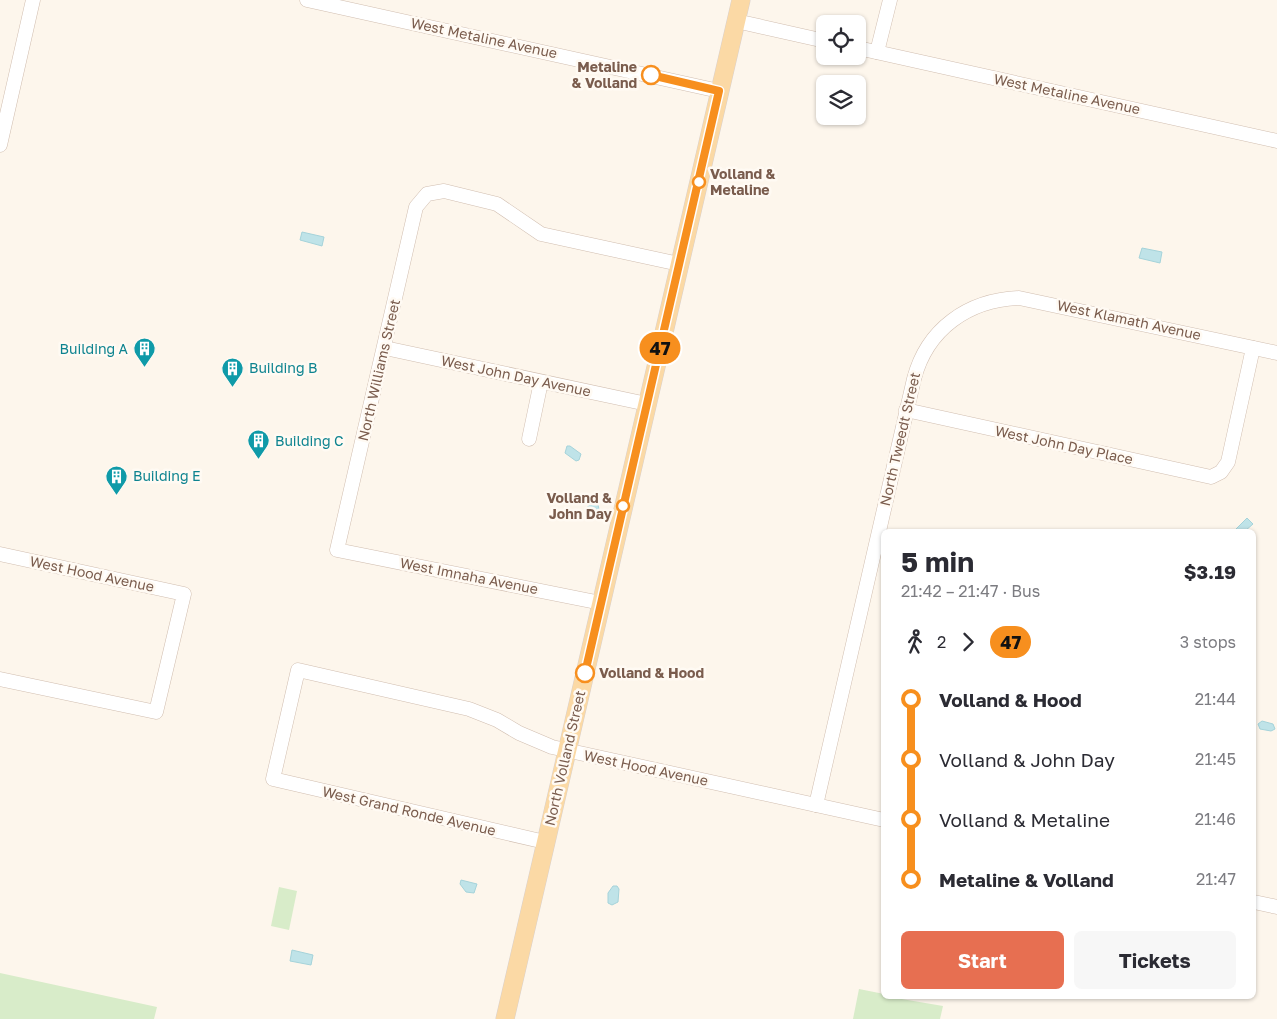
<!DOCTYPE html>
<html lang="en">
<head>
<meta charset="utf-8">
<style>
	:root { --surface:#fff; --page:#f7f7f7; --text:#2b2b33; --muted:#7c7c81; --accent:#e76f51 }
	body { margin:0; font-family:"Golos Text",sans-serif; background:var(--page); color:var(--text); height:100vh; display:flex; flex-direction:column; font-size:19px; white-space:nowrap }
	* { box-sizing:border-box; margin:0 }
	p { font-size:16px; color:var(--muted) }
	.icon { flex:none; width:28px; height:28px; fill:none; stroke:currentColor; stroke-width:2; stroke-linecap:round; stroke-linejoin:round }
	.map { position:relative; flex:1; overflow:hidden }
	.panel { position:absolute; left:881px; top:529px; width:375px; height:470px; display:flex; flex-direction:column; background:var(--surface); border-radius:8px; box-shadow:0 1px 4px #0004 }
	.panel>* { flex:none }
	.badge { padding:0 10px; border-radius:16px; font-size:18px; line-height:32px }
	.controls { position:absolute; left:816px; top:15px; display:grid; gap:10px }
	.controls a { display:grid; place-items:center; width:50px; height:50px; border-radius:8px; background:var(--surface); box-shadow:0 1px 4px #0004; font-size:25px }
	.map>.badge { position:absolute; translate:-50% -50%; box-shadow:0 0 0 2px #fff }
	.legs { display:flex; align-items:center; gap:8px; height:55px; padding:0 20px; font-size:16px }
	.legs p { margin-inline-start:auto }
	.headline { display:flex; align-items:center; justify-content:space-between; height:85px; padding:0 20px }
	h1 { font-size:28px; font-weight:700; line-height:38px }
	.button { display:flex; gap:10px; margin-top:auto; padding:10px 20px }
	.button a { flex:1; height:58px; border-radius:8px; background:var(--accent); color:#fff; font-size:20px; font-weight:700; line-height:58px; text-align:center }
	.button a+a { background:var(--page); color:var(--text) }
	ul { padding:0 20px; list-style:none }
	li { display:flex; align-items:center; gap:18px; height:60px; font-size:19px }
	li i { display:grid; place-items:center; width:8px; height:100%; margin:0 6px; background:currentColor }
	li i::after { content:''; width:12px; height:12px; margin:-6px; border:4px solid; border-radius:50%; background:var(--surface) }
	li p { margin-inline-start:auto }
	li:first-child i { background:linear-gradient(#0000 50%,currentColor 0) }
	li:last-child i { background:linear-gradient(currentColor 50%,#0000 0) }
	.map>svg:first-child { display:block }
</style>
</head>
<body>
<div class="map">
<svg width="1277" height="1019" viewBox="0 0 1277 1019">
	<rect width="100%" height="100%" fill="#fdf6ec"/>
	<g fill="#d8ecc9">
		<path d="M 279,887 L 297,891 L 289,930 L 271,926 Z"/>
		<path d="M 0,973 L 157,1007 L 154,1019 L 0,1019 Z"/>
		<path d="M 859,989 L 884,994 L 884,996 L 943,1006 L 940,1019 L 853,1019 Z"/>
	</g>
	<g fill="#bfe3e8" stroke="#a5d3da">
		<path d="M 302,232 L 324,237 L 322,246 L 300,240 Z"/>
		<path d="M 1142,248 L 1162,252 L 1160,263 L 1139,258 Z"/>
		<path d="M 567,446 L 570,446 L 581,454 L 579,460 L 576,461 L 565,453 Z"/>
		<path d="M 593,503 L 598,505 L 599,509 L 586,514 L 586,508 Z"/>
		<path d="M 1247,518 L 1253,524 L 1245,531 L 1236,531 L 1235,530 Z"/>
		<path d="M 1262,721 L 1273,724 L 1275,729 L 1271,731 L 1260,729 L 1258,724 Z"/>
		<path d="M 461,880 L 477,884 L 474,893 L 466,892 L 460,884 Z"/>
		<path d="M 613,886 L 617,886 L 619,889 L 618,902 L 612,905 L 608,903 L 608,893 Z"/>
		<path d="M 292,950 L 313,955 L 311,965 L 290,961 Z"/>
	</g>
	<g fill="none" stroke-linecap="round" stroke-linejoin="round">
		<defs>
			<g id="minor">
				<path d="M 307,0 L 719,91"/>
				<path d="M 736,21 L 825,41"/>
				<path d="M 858,48 L 1277,141"/>
				<path d="M 877,52 L 890,0"/>
				<path d="M 0,145 L 33,0"/>
				<path d="M 385,348 L 647,404"/>
				<path d="M 906,410 L 1211,477 L 1221,472 L 1228,462 L 1253,348"/>
				<path d="M 529,439 L 541,382"/>
				<path d="M 0,554 L 184,594 L 156,712 L 0,679"/>
				<path d="M 601,603 L 337,550 L 416,207 L 427,194 L 444,191 L 497,204 L 541,234 L 679,264"/>
				<path d="M 816,805 L 914,379 C 927,329 968,300 1019,298 L 1277,353"/>
				<path d="M 545,842 L 273,779 L 298,670 L 469,709 L 497,720 L 519,733 L 552,747 L 884,820"/>
				<path d="M 1254,902 L 1277,907"/>
			</g>
			<path id="major" d="M 505,1019 L 741,0"/>
		</defs>
		<use href="#minor" stroke="#d1beb0" stroke-width="15"/>
		<use href="#major" stroke="#dad1cd" stroke-width="19"/>
		<use href="#minor" stroke="#fff" stroke-width="14"/>
		<use href="#major" stroke="#fbd9a5" stroke-width="18"/>
	</g>
	<g fill="none" stroke-linecap="round" stroke-linejoin="round">
		<defs>
			<path id="line-1" d="M 585,673 L 719,91 L 651,75"/>
		</defs>
		<use href="#line-1" stroke="#fff" stroke-width="11"/>
		<use href="#line-1" stroke="#f78f1e" stroke-width="8"/>
	</g>
	<defs>
		<symbol id="building-pin" viewBox="-11 -11 22 30"><path d="M0 17L-7.5 6A9.5 9.5 0 1 1 7.5 6Z" fill="#0f9aa8" stroke="#fffaf3"/><path d="M-4-6H4V6H1V3H-1V6H-4ZM-2.5-4.3h1.7v1.8h-1.7ZM.8-4.3h1.7v1.8H.8ZM-2.5-1h1.7V.8h-1.7ZM.8-1h1.7V.8H.8Z" fill="#fff"/></symbol>
	</defs>
	<g fill-rule="evenodd">
		<use href="#building-pin" x="132" y="336" width="25" height="34"/>
		<use href="#building-pin" x="220" y="356" width="25" height="34"/>
		<use href="#building-pin" x="246" y="428" width="25" height="34"/>
		<use href="#building-pin" x="104" y="464" width="25" height="34"/>
	</g>
	<g fill="#fff" stroke="#f78f1e" stroke-width="2.5">
		<circle cx="651" cy="75" r="9"/>
		<circle cx="699" cy="182" r="6"/>
		<circle cx="623" cy="506" r="6"/>
		<circle cx="585" cy="673" r="9"/>
	</g>
	<g text-anchor="middle" stroke-width="5" stroke-linejoin="round" paint-order="stroke">
		<g font-size="14" fill="#7a5c4d" stroke="#fffaf3">
			<text transform="translate(484 38) rotate(12)" y="5">West Metaline Avenue</text>
			<text transform="translate(1067 94) rotate(12)" y="5">West Metaline Avenue</text>
			<text transform="translate(1129 320) rotate(12)" y="5">West Klamath Avenue</text>
			<text transform="translate(379 370) rotate(-77)" y="5">North Williams Street</text>
			<text transform="translate(516 376) rotate(12)" y="5">West John Day Avenue</text>
			<text transform="translate(900 439) rotate(-77)" y="5">North Tweedt Street</text>
			<text transform="translate(1064 445) rotate(12)" y="5">West John Day Place</text>
			<text transform="translate(92 574) rotate(12)" y="5">West Hood Avenue</text>
			<text transform="translate(469 576) rotate(11)" y="5">West Imnaha Avenue</text>
			<text transform="translate(565 758) rotate(-77)" y="5">North Volland Street</text>
			<text transform="translate(646 768) rotate(12)" y="5">West Hood Avenue</text>
			<text transform="translate(409 811) rotate(13)" y="5">West Grand Ronde Avenue</text>
		</g>
		<g font-size="14" font-weight="bold" fill="#7a5c4d" stroke="#fffaf3" text-anchor="end">
			<text x="637" y="72">Metaline<tspan x="637" dy="16">&amp; Volland</tspan></text>
			<text x="710" y="179" text-anchor="start">Volland &amp;<tspan x="710" dy="16">Metaline</tspan></text>
			<text x="612" y="503">Volland &amp;<tspan x="612" dy="16">John Day</tspan></text>
			<text x="599" y="678" text-anchor="start">Volland &amp; Hood</text>
		</g>
		<g font-size="14" fill="#0d838f" stroke="#fffaf3" text-anchor="start">
			<text x="128" y="354" text-anchor="end">Building A</text>
			<text x="249" y="373">Building B</text>
			<text x="275" y="446">Building C</text>
			<text x="133" y="481">Building E</text>
		</g>
	</g>
</svg>
<div class="controls">
<a><svg class="icon" aria-label="locate" viewBox="0 0 24 24"><circle cx="12" cy="12" r="6"/><path d="M12 2v4M12 18v4M2 12h4M18 12h4"/></svg></a>
<a><svg class="icon" aria-label="layers" viewBox="0 0 24 24"><path d="M12 4l9 5-9 5-9-5zM3 14l9 5 9-5"/></svg></a>
</div>
<b class="badge" style="left:660px;top:348px;background:#f78f1e;color:#111">47</b>
<section class="panel">
<div class="headline"><div><h1>5 min</h1><p>21:42 – 21:47 · Bus</p></div><b>$3.19</b></div>
<div class="legs"><svg class="icon" aria-label="walk" viewBox="0 0 24 24"><circle cx="13" cy="4" r="2"/><path d="M13 8l-2 6 4 7M11 14l-3 7M7 12l3-4h3l4 4"/></svg>2<svg class="icon" aria-label="forward" viewBox="0 0 24 24"><path d="M9 5l7 7-7 7"/></svg><b class="badge" style="background:#f78f1e;color:#111">47</b><p>3 stops</p></div>
<ul>
<li><i style="color:#f78f1e"></i><b>Volland &amp; Hood</b><p>21:44</p></li>
<li><i style="color:#f78f1e"></i><span>Volland &amp; John Day</span><p>21:45</p></li>
<li><i style="color:#f78f1e"></i><span>Volland &amp; Metaline</span><p>21:46</p></li>
<li><i style="color:#f78f1e"></i><b>Metaline &amp; Volland</b><p>21:47</p></li>
</ul>
<div class="button"><a>Start</a><a>Tickets</a></div>
</section>
</div>
</body>
</html>
